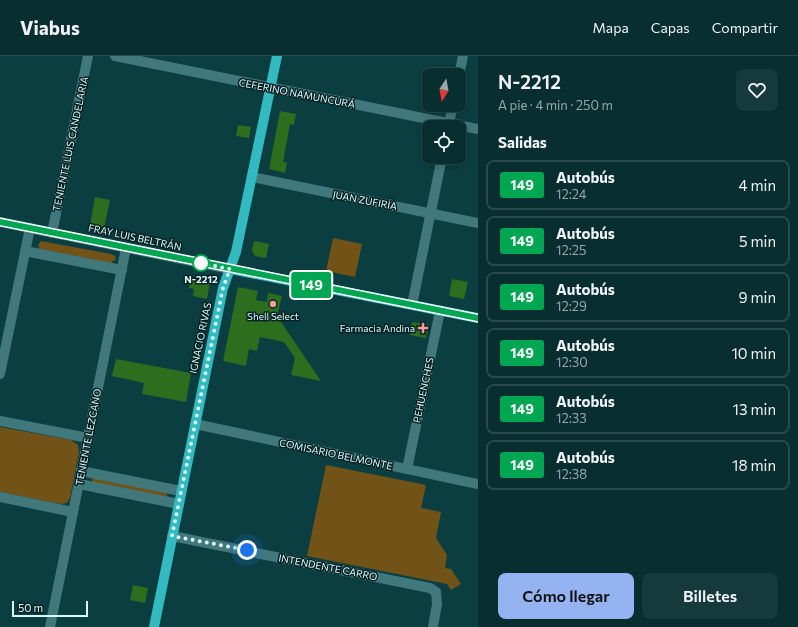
<!DOCTYPE html>
<html lang="es">
<head>
<meta charset="utf-8">
<style>
	:root { --surface:#082e30; --page:#163a3c; --text:#f1f3f6; --muted:#98a8ab; --line:#294a4c; --accent:#95b2f1 }
	body { margin:0; font-family:Commissioner,sans-serif; background:var(--page); color:var(--text); height:100vh; display:flex; flex-direction:column; font-size:15px; white-space:nowrap }
	* { box-sizing:border-box; margin:0 }
	p { font-size:13px; color:var(--muted) }
	.icon { flex:none; width:22px; height:22px; fill:none; stroke:currentColor; stroke-width:2; stroke-linecap:round; stroke-linejoin:round }
	.map { position:relative; flex:1; overflow:hidden }
	.drawer { display:flex; flex-direction:column; background:var(--surface); width:320px }
	.drawer>* { flex:none }
	.badge { padding:0 8px; border-radius:3px; font-size:14px; line-height:26px }
	.needle { width:26px; rotate:191deg }
	.controls { position:absolute; left:422px; top:12px; display:grid; gap:8px }
	.controls a { display:grid; place-items:center; width:44px; height:44px; border-radius:8px; background:var(--surface); box-shadow:0 2px 6px #0003,0 0 0 1px var(--line); font-size:20px }
	.scale { position:absolute; left:12px; bottom:10px; width:76px; box-sizing:border-box; padding-left:4px; border:2px solid #dbfafc; border-top:0; font-size:11px; line-height:14px; white-space:nowrap; color:#dbfafc; -webkit-text-stroke:3px #072223; paint-order:stroke }
	.you { position:absolute; width:20px; height:20px; margin:-10px; border:3px solid #fff; border-radius:50%; background:#1a73e8; box-shadow:0 0 0 6px #1a73e833 }
	.map>.badge { position:absolute; translate:-50% -50%; box-shadow:0 0 0 2px #fff }
	h2 { padding:0 20px; font-size:15px; line-height:36px }
	.round { display:grid; place-items:center; flex:none; width:42px; height:42px; border-radius:8px; background:var(--page) }
	.headline { display:flex; align-items:center; justify-content:space-between; height:68px; padding:0 20px }
	h1 { font-size:19px; font-weight:600; line-height:30px }
	.primary-button { display:flex; gap:8px; margin-top:auto; padding:8px 20px }
	.primary-button a { flex:1; height:46px; border-radius:8px; background:var(--accent); color:#111; font-size:16px; font-weight:600; line-height:46px; text-align:center }
	.primary-button a+a { background:var(--page); color:var(--text) }
	ul { padding:0; list-style:none }
	li { display:flex; align-items:center; gap:12px; height:50px; margin:0 8px 6px; padding:0 12px; border:2px solid var(--line); border-radius:8px }
	li div { flex:1 }
	li b { display:block; font-size:15px }
	li em { font-style:normal }
	li .badge { min-width:44px; font-weight:700; text-align:center }
	header { display:flex; align-items:center; gap:24px; box-sizing:border-box; height:56px; padding:0 20px; background:var(--surface); border-bottom:1px solid var(--line) }
	header strong { font-size:19px }
	nav { display:flex; gap:22px; margin-inline-start:auto; font-size:14px }
	main { display:flex; flex:1; min-height:0 }
	.map>svg:first-child { display:block }
</style>
</head>
<body>
<header>
<strong>Viabus</strong>
<nav><a>Mapa</a><a>Capas</a><a>Compartir</a></nav>
</header>
<main>
<div class="map">
<svg width="478" height="571" viewBox="0 0 478 571">
	<rect width="100%" height="100%" fill="#0a3e40"/>
	<g fill="#715318">
		<path d="M 333,182 L 362,188 L 355,221 L 326,215 Z"/>
		<path d="M 41,185 L 111,198 L 115,200 L 116,203 L 111,207 L 40,193 L 38,189 Z"/>
		<path d="M 0,371 L 71,384 L 78,389 L 79,396 L 70,442 L 67,447 L 60,448 L 0,436 Z"/>
		<path d="M 326,409 L 426,429 L 421,452 L 441,456 L 436,482 L 447,499 L 445,512 L 451,513 L 461,528 L 451,534 L 447,528 L 307,500 Z"/>
		<path d="M 92,422 L 167,437 L 167,441 L 92,426 Z"/>
	</g>
	<g fill="#2c6d1e">
		<path d="M 280,55 L 296,58 L 294,69 L 290,68 L 283,106 L 287,106 L 285,117 L 269,113 Z"/>
		<path d="M 238,69 L 251,71 L 249,82 L 236,80 Z"/>
		<path d="M 95,141 L 110,144 L 104,172 L 90,169 Z"/>
		<path d="M 254,185 L 269,188 L 266,202 L 255,200 L 252,195 Z"/>
		<path d="M 191,222 L 210,226 L 207,243 L 193,240 L 194,233 L 189,232 Z"/>
		<path d="M 452,223 L 468,226 L 464,243 L 449,240 Z"/>
		<path d="M 238,231 L 258,235 L 256,244 L 267,246 L 268,237 L 282,240 L 277,260 L 321,325 L 291,319 L 295,302 L 284,286 L 260,281 L 257,295 L 249,293 L 246,310 L 223,305 Z"/>
		<path d="M 412,266 L 429,269 L 426,282 L 410,279 Z"/>
		<path d="M 116,303 L 191,317 L 186,346 L 142,338 L 144,327 L 112,320 Z"/>
		<path d="M 133,529 L 148,532 L 145,547 L 130,544 Z"/>
	</g>
	<g fill="none" stroke-linecap="round" stroke-linejoin="round">
		<g stroke="#41787b" stroke-width="10">
			<path d="M 115,0 L 478,73"/>
			<path d="M 459,19 L 463,0"/>
			<path d="M 448,71 L 453,49"/>
			<path d="M 252,121 L 478,167"/>
			<path d="M 0,166 L 230,213"/>
			<path d="M 52,177 L 88,0"/>
			<path d="M 25,195 L 122,214"/>
			<path d="M 412,249 L 442,101"/>
			<path d="M 0,318 L 30,172"/>
			<path d="M 0,365 L 88,382"/>
			<path d="M 195,368 L 478,428"/>
			<path d="M 407,413 L 440,255"/>
			<path d="M 81,415 L 181,435"/>
			<path d="M 79,428 L 179,448"/>
			<path d="M 0,441 L 73,456"/>
			<path d="M 172,480 L 430,532 L 436,536 L 437,548 L 433,571"/>
			<path d="M 50,571 L 126,192"/>
		</g>
		<g stroke="#33b9c0" stroke-width="10">
			<path d="M 230,213 L 478,262"/>
			<path d="M 154,571 L 223,232 L 236,196 L 277,0"/>
		</g>
	</g>
	<g fill="none" stroke-linecap="round" stroke-linejoin="round">
		<defs>
			<path id="line" d="M 0,166 L 478,262"/>
		</defs>
		<use href="#line" stroke="#fff" stroke-width="9"/>
		<use href="#line" stroke="#00a651" stroke-width="6"/>
		<path stroke="#dbfafc" stroke-width="4" stroke-dasharray="0 7.2" d="M 201,207 L 230,213 L 223,232 L 172,480 L 247,494"/>
	</g>
	<circle fill="#fff" stroke="#00a651" stroke-width="2" cx="201" cy="207" r="8"/>
	<g fill="#f59b9a" stroke="#072223" stroke-width="1.5">
		<circle cx="273" cy="248" r="4"/>
		<path d="M421 266h4v4h4v4h-4v4h-4v-4h-4v-4h4z"/>
	</g>
	<g text-anchor="middle" stroke-width="3" stroke-linejoin="round" paint-order="stroke">
		<g font-size="10" fill="#dbfafc" stroke="#072223">
			<text transform="translate(297 37) rotate(11)" y="4">CEFERINO NAMUNCURÁ</text>
			<text transform="translate(70 88) rotate(-78)" y="4">TENIENTE LUIS CANDELARIA</text>
			<text transform="translate(365 144) rotate(11)" y="4">JUAN ZUFIRÍA</text>
			<text transform="translate(135 181) rotate(12)" y="4">FRAY LUIS BELTRÁN</text>
			<text transform="translate(200 282) rotate(-78)" y="4">IGNACIO RIVAS</text>
			<text transform="translate(423 334) rotate(-78)" y="4">PEHUENCHES</text>
			<text transform="translate(88 381) rotate(-79)" y="4">TENIENTE LEZCANO</text>
			<text transform="translate(336 398) rotate(12)" y="4">COMISARIO BELMONTE</text>
			<text transform="translate(328 511) rotate(11)" y="4">INTENDENTE CARRO</text>
		</g>
		<g font-size="10" font-weight="bold" fill="#dbfafc" stroke="#072223">
			<text x="201" y="227">N-2212</text>
		</g>
		<g font-size="10" fill="#dbfafc" stroke="#072223">
			<text x="273" y="264">Shell Select</text>
			<text x="415" y="276" text-anchor="end">Farmacia Andina</text>
		</g>
	</g>
</svg>
<div class="controls">
<a><svg class="needle" viewBox="-14 -14 28 28"><path d="M0-13l5 13h-10z" fill="#e53935"/><path d="M0 13l5-13h-10z" fill="#98a8ab"/></svg></a>
<a><svg class="icon" aria-label="locate" viewBox="0 0 24 24"><circle cx="12" cy="12" r="6"/><path d="M12 2v4M12 18v4M2 12h4M18 12h4"/></svg></a>
</div>
<div class="scale">50 m</div>
<div class="you" style="left:247px;top:494px"></div>
<b class="badge" style="left:311px;top:229px;background:#00a651;color:#fff">149</b>
</div>
<section class="drawer">
<div class="headline"><div><h1>N-2212</h1><p>A pie · 4 min · 250 m</p></div><a class="round"><svg class="icon" aria-label="heart" viewBox="0 0 24 24"><path d="M12 20l-8-8c-3-5 5-10 8-4 3-6 11-1 8 4z"/></svg></a></div>
<h2>Salidas</h2>
<ul>
<li><span class="badge" style="background:#00a651;color:#fff">149</span><div><b>Autobús</b><p>12:24</p></div><em>4 min</em></li>
<li><span class="badge" style="background:#00a651;color:#fff">149</span><div><b>Autobús</b><p>12:25</p></div><em>5 min</em></li>
<li><span class="badge" style="background:#00a651;color:#fff">149</span><div><b>Autobús</b><p>12:29</p></div><em>9 min</em></li>
<li><span class="badge" style="background:#00a651;color:#fff">149</span><div><b>Autobús</b><p>12:30</p></div><em>10 min</em></li>
<li><span class="badge" style="background:#00a651;color:#fff">149</span><div><b>Autobús</b><p>12:33</p></div><em>13 min</em></li>
<li><span class="badge" style="background:#00a651;color:#fff">149</span><div><b>Autobús</b><p>12:38</p></div><em>18 min</em></li>
</ul>
<div class="primary-button"><a>Cómo llegar</a><a>Billetes</a></div>
</section>
</main>
</body>
</html>
